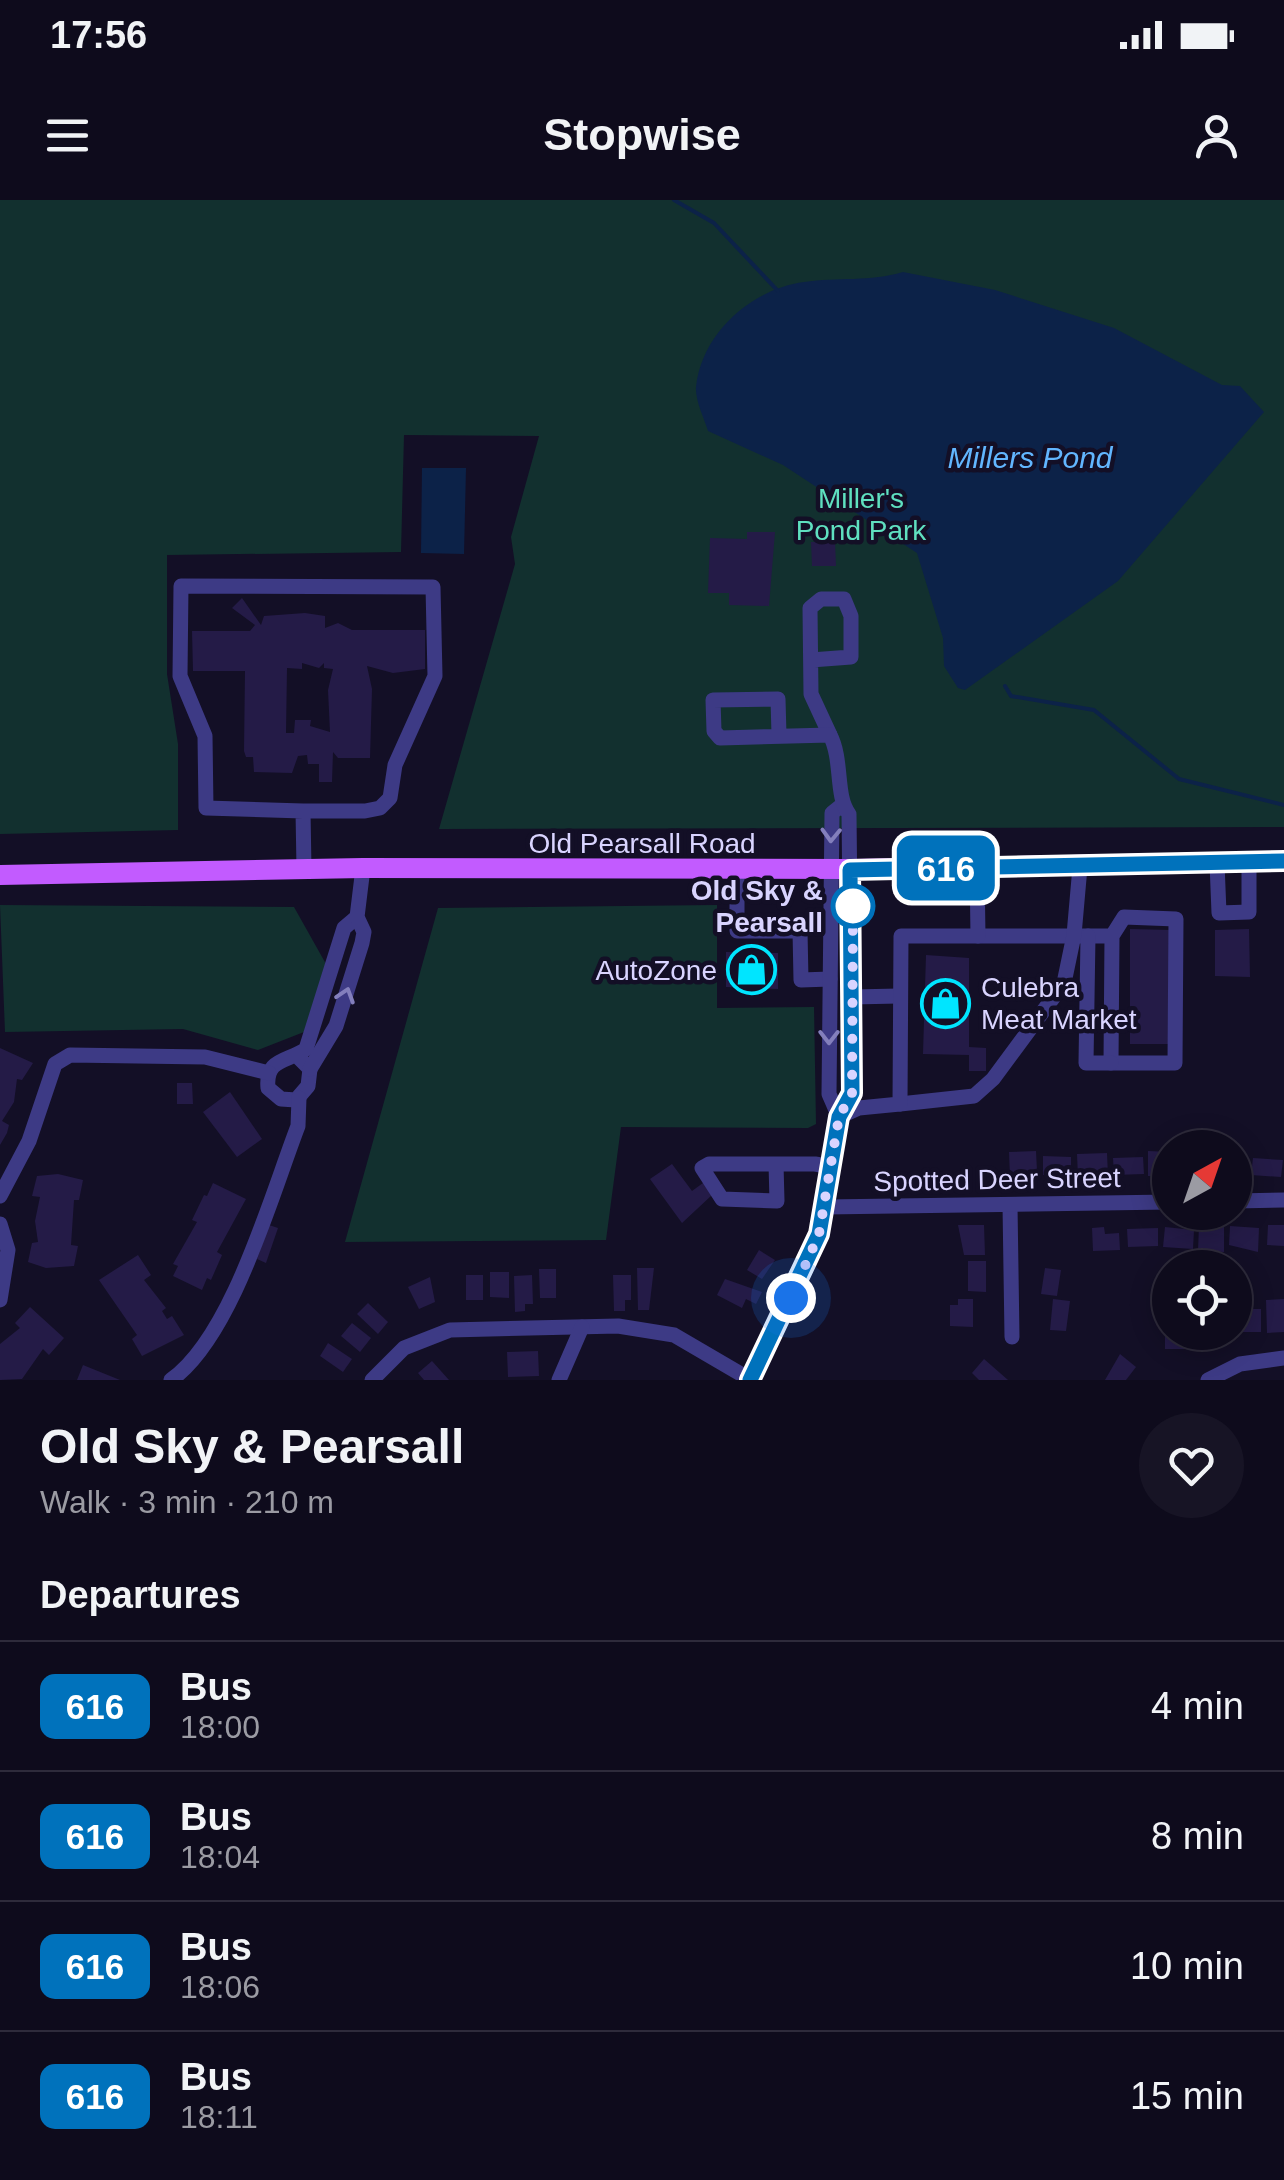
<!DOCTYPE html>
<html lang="en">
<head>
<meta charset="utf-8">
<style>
	:root { --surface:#0e0b1c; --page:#171425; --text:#f1f3f6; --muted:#9b9ba3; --line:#2e2b3b }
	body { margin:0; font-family:Arial,sans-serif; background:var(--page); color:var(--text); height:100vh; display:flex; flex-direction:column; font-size:38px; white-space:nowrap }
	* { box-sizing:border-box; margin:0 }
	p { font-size:32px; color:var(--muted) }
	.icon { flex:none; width:55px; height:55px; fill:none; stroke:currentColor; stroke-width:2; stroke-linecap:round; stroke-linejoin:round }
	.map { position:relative; height:1180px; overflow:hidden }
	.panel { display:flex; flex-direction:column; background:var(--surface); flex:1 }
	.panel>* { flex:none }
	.badge { padding:0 20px; border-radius:15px; font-size:35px; line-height:65px }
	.needle { width:65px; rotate:40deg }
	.controls { position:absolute; left:1152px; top:930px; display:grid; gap:20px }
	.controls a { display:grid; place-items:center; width:100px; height:100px; border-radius:50%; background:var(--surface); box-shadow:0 5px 25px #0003,0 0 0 2px var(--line); font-size:50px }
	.you { position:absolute; width:50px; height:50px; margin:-25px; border:8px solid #fff; border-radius:50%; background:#1a73e8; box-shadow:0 0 0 15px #1a73e833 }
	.map>.badge { position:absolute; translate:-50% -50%; box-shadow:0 0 0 5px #fff }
	h2 { padding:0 40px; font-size:38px; line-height:90px }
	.round { display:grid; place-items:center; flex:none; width:105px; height:105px; border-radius:52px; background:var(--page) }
	.summary { display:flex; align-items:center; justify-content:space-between; height:170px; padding:0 40px }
	h1 { font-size:48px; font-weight:600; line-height:75px }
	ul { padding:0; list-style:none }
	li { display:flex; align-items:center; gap:30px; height:130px; padding:0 40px; border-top:2px solid var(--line) }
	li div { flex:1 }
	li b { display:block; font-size:38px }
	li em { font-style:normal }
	li .badge { min-width:110px; font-weight:700; text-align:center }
	.status { display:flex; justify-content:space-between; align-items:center; height:70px; padding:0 50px; background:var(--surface); direction:ltr }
	.status svg { height:28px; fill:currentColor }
	header { display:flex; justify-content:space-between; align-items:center; height:130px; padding:0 40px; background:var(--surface); font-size:45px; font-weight:600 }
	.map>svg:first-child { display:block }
</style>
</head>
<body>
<div class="status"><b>17:56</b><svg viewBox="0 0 49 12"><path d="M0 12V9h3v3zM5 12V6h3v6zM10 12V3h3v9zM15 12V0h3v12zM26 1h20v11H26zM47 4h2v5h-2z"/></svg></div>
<header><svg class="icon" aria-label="menu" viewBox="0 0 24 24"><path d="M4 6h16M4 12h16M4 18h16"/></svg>Stopwise<svg class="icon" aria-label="person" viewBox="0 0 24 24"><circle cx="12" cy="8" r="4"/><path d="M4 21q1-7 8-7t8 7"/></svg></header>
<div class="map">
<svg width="1284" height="1180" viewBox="0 0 1284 1180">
	<rect width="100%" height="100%" fill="#130f26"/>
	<g fill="#12302f">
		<path d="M 0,0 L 1284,0 L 1284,627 L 439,629 L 515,364 L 511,337 L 539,236 L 404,235 L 401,352 L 167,355 L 167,474 L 178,544 L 178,630 L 0,634 Z"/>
		<path d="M 0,705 L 294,707 L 326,764 L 304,832 L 258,850 L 183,829 L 5,832 Z"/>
		<path d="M 717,705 L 717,808 L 814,807 L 816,924 L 808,928 L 621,927 L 606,1040 L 345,1042 L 438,708 Z"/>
	</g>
	<g fill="#0c2248">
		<path d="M 903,72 L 995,90 L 1114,128 L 1222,185 L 1240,186 L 1264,212 L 1118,381 L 965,490 L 958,488 L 944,466 L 943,438 L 917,353 L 783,265 L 708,231 C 704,218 695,200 696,187 C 702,132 752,89 804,82 C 838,77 870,82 903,72 Z"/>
		<path d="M 422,268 L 466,268 L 464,354 L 421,353 Z"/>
	</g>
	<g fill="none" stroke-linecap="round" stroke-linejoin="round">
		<g stroke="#0c2248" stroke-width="4">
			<path d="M 674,0 L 714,23 L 778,91"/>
			<path d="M 1005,486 L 1011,496 L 1094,510 L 1179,579 L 1284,605"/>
		</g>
	</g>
	<g fill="#241b47" fill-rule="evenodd">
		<path d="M 747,332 L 775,332 L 769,406 L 729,405 L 729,393 L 708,393 L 710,338 L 747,339 Z"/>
		<path d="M 835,341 L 836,366 L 812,366 L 811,342 Z"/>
		<path d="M 242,398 L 261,425 L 264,416 L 305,413 L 325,416 L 325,428 L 338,423 L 352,430 L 425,430 L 425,469 L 393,473 L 367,466 L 372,489 L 370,558 L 338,558 L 333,552 L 332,582 L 319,582 L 319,564 L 308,564 L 307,555 L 298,556 L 292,573 L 254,572 L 253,557 L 246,557 L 244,551 L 245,471 L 193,471 L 192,431 L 250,431 L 255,425 L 232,408 ZM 302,463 L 319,468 L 324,463 L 324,468 L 333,469 L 328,490 L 330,532 L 310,526 L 311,520 L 295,520 L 294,533 L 286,533 L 287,468 L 302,469 Z"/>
		<path d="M 1130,729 L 1171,730 L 1171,844 L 1130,844 Z"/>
		<path d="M 1249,729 L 1250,777 L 1215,776 L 1215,730 Z"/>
		<path d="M 726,752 L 778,753 L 778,789 L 726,787 Z"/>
		<path d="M 926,755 L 969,758 L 969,847 L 986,848 L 986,871 L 969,871 L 969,855 L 923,854 Z"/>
		<path d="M 0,848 L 33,863 L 22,880 L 17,879 L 14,902 L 2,921 L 9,925 L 7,933 L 0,945 Z"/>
		<path d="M 177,883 L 192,883 L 193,904 L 177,904 Z"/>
		<path d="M 230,892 L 262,939 L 237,957 L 203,912 Z"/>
		<path d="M 1036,951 L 1037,971 L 1010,977 L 1009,952 Z"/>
		<path d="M 1148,951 L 1170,952 L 1170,977 L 1148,976 Z"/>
		<path d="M 1107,953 L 1108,976 L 1078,977 L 1077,954 Z"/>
		<path d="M 1043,956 L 1071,957 L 1071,976 L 1043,975 Z"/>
		<path d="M 1143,957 L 1144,974 L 1114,975 L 1113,958 Z"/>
		<path d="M 1253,958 L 1283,960 L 1281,977 L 1251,975 Z"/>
		<path d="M 1235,959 L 1247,959 L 1247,975 L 1235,976 Z"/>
		<path d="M 672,964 L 692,991 L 703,983 L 712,995 L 682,1023 L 650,979 Z"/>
		<path d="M 58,974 L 83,980 L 79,1000 L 74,1000 L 71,1045 L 78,1046 L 74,1066 L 46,1068 L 28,1062 L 32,1043 L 38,1042 L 35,1021 L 40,997 L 32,996 L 37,976 Z"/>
		<path d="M 213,983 L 246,999 L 217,1052 L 222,1055 L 211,1080 L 207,1078 L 202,1090 L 173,1076 L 178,1066 L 173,1064 L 197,1022 L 192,1020 L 204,995 L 207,996 Z"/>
		<path d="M 269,1025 L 278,1028 L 266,1063 L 257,1059 Z"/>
		<path d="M 958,1025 L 984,1025 L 985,1055 L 964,1055 Z"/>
		<path d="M 1199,1025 L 1224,1026 L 1224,1052 L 1198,1051 Z"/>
		<path d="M 1268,1025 L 1284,1025 L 1284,1046 L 1267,1045 Z"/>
		<path d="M 1230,1026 L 1259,1028 L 1258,1052 L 1229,1045 Z"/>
		<path d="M 1104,1027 L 1105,1034 L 1119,1033 L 1120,1050 L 1093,1051 L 1092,1028 Z"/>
		<path d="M 1165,1027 L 1194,1030 L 1193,1049 L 1163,1047 Z"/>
		<path d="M 1158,1028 L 1158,1046 L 1128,1047 L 1127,1029 Z"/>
		<path d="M 759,1050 L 775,1060 L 762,1079 L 747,1070 Z"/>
		<path d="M 138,1055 L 151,1075 L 144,1080 L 166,1108 L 162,1111 L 167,1119 L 172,1116 L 184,1135 L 142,1156 L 132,1139 L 137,1135 L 99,1080 Z"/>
		<path d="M 968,1061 L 986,1061 L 986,1092 L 968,1091 Z"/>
		<path d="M 637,1068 L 654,1068 L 649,1110 L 638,1110 Z"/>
		<path d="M 1045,1068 L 1061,1070 L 1057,1096 L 1041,1094 Z"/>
		<path d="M 539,1069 L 556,1069 L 556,1098 L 540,1098 Z"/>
		<path d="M 490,1072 L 509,1072 L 509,1098 L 490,1097 Z"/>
		<rect x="466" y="1075" width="17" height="25"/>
		<path d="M 532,1075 L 533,1104 L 525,1104 L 525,1111 L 515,1112 L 514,1076 Z"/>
		<path d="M 613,1075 L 631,1075 L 631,1100 L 625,1100 L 625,1111 L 614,1111 Z"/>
		<path d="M 430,1077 L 435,1102 L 419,1109 L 408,1087 Z"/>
		<path d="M 725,1079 L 762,1092 L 756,1104 L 746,1099 L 742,1108 L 717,1095 Z"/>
		<path d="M 958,1099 L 973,1099 L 973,1127 L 950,1126 L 950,1105 L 958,1105 Z"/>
		<path d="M 1053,1099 L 1070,1101 L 1066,1131 L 1050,1130 Z"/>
		<path d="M 1284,1099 L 1284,1132 L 1267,1133 L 1266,1100 Z"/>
		<path d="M 368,1103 L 388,1122 L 378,1134 L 357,1114 Z"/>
		<path d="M 30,1107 L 64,1138 L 49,1155 L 43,1149 L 22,1179 L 0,1180 L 0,1144 L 20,1128 L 15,1123 Z"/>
		<path d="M 1242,1109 L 1261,1109 L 1261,1132 L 1235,1132 L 1235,1115 L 1242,1115 Z"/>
		<path d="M 352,1123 L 371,1138 L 360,1152 L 341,1136 Z"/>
		<path d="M 1165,1130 L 1195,1132 L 1195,1149 L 1165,1149 Z"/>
		<path d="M 328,1143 L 352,1159 L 343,1172 L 320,1156 Z"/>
		<path d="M 538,1151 L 539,1176 L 508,1177 L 507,1152 Z"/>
		<path d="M 1120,1154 L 1136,1167 L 1126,1180 L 1105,1180 Z"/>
		<path d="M 984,1159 L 1008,1180 L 979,1180 L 972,1173 Z"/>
		<path d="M 432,1161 L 449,1180 L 424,1180 L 418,1173 Z"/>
		<path d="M 83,1165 L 120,1180 L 77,1180 Z"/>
	</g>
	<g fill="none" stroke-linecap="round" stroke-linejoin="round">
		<g stroke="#3d3a85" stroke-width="15">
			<path d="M 811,460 L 851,457 L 851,416 L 844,399 L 821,399 L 810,408 L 811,494 L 830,535"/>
			<path d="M 303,611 L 206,608 L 205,536 L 180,476 L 181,386 L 433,387 L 435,476 L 395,565 L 390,598 L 380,608 L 365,611 L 303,611 L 304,669"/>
			<path d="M 1217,663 L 1219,713 L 1249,712 L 1249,662"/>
			<path d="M 737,670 L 737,731 L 800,731 L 801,780 L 830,779"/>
			<path d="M 978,736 L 1112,736 L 1111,863 L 1175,863 L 1176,719 L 1124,717 L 1112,736"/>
			<path d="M 1088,736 L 1086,863 L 1111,863"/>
			<path d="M 852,797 L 899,796"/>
			<path d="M 297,856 L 310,869 L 308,886 L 296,900 L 281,899 L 268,888 C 265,858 288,862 306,849 L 344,728 L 357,717"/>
			<path d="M 310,869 L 336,826 L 362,743 L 364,732 L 357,717 L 363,668"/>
			<path d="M 900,904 L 974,896 L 993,879 L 1064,783 L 1074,735 L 1080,667"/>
			<path d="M 839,917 L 859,908 L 900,904 L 901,736 L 978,736 L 977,668"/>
			<path d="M 839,917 L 829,894 L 832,613 L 842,605"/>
			<path d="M 776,964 L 777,1001 L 722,999 L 702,968 L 709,964 L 815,964 L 833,967"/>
			<path d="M 0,996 L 29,941 L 55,864 L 70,855 L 205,857 L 269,873"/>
			<path d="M 1235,1001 L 1284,1000"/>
			<path d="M 1010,1005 L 1012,1137"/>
			<path d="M 825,1007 L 1170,1002"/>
			<path d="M 0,1024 L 8,1050 L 0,1100"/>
			<path d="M 171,1180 C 232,1137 271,996 298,926 L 299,898"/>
			<path d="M 372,1180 L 404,1148 L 450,1130 L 618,1126 L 674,1135 L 751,1180 L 819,1034 L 839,917 L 852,893 L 849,614 C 835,596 843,560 830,535 L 720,538 L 714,531 L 713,500 L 778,499 L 779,535"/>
			<path d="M 559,1180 L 582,1127"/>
			<path d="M 1208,1180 L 1240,1164 L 1284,1158"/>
		</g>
		<path stroke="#c25bff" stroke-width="20" d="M 0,675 L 363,668 L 850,669 L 1284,661"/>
	</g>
	<defs><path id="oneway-chevron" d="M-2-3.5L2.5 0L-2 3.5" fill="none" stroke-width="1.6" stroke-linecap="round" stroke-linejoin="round" transform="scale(2.5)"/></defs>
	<g stroke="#837fbc">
		<use href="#oneway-chevron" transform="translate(831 635) rotate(92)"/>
		<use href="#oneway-chevron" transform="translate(346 795) rotate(-72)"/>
		<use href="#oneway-chevron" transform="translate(829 837) rotate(90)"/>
	</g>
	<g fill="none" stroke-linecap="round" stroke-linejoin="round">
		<defs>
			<path id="line" d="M 750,1180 L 819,1034 L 839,917 L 852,893 L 850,670 L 1284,661"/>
		</defs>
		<use href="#line" stroke="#fff" stroke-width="22"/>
		<use href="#line" stroke="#0072bc" stroke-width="15"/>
		<path stroke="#d9d4ff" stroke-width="10" stroke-dasharray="0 18" d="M 791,1098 L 819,1034 L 839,917 L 852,893 L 853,706"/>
	</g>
	<defs>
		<symbol id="shop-ring" viewBox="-11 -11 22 22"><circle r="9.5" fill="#130f26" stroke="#00e5ff" stroke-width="1.5"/><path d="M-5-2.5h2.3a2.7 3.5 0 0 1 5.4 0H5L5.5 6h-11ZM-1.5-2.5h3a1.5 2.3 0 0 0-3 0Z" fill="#00e5ff"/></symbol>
	</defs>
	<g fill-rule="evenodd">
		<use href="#shop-ring" x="724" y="742" width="55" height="55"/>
		<use href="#shop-ring" x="918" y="776" width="55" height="55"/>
	</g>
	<circle fill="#fff" stroke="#0072bc" stroke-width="5" cx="853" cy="706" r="20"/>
	<g text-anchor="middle" stroke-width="9" stroke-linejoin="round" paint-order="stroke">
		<g font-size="28" fill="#5fe0c0" stroke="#130f26">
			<text x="861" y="308">Miller's<tspan x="861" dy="32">Pond Park</tspan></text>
		</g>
		<g font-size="28" fill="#d9d4ff" stroke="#130f26">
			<text x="642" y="653">Old Pearsall Road</text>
			<text transform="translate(997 979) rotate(-1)" y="10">Spotted Deer Street</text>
		</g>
		<g font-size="28" font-weight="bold" fill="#d9d4ff" stroke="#130f26" text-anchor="end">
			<text x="823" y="700">Old Sky &amp;<tspan x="823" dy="32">Pearsall</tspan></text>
		</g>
		<g font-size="28" fill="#d9d4ff" stroke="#130f26" text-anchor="end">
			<text x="717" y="780">AutoZone</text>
			<text x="981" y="797" text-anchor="start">Culebra<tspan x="981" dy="32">Meat Market</tspan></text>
		</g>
		<g font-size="30" font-style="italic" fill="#62b6ff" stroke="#130f26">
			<text x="1030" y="268">Millers Pond</text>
		</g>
	</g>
</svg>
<div class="controls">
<a><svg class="needle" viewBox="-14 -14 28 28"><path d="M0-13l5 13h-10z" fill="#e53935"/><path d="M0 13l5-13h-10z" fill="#9b9ba3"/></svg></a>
<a><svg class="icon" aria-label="locate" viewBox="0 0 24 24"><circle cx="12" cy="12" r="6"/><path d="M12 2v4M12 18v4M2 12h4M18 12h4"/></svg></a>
</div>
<div class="you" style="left:791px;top:1098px"></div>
<b class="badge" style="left:946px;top:668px;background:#0072bc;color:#fff">616</b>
</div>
<section class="panel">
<div class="summary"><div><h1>Old Sky &amp; Pearsall</h1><p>Walk · 3 min · 210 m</p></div><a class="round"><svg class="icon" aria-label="heart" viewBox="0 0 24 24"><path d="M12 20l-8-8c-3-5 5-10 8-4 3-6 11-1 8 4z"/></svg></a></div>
<h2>Departures</h2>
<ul>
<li><span class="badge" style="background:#0072bc;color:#fff">616</span><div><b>Bus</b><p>18:00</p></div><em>4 min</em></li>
<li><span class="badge" style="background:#0072bc;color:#fff">616</span><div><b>Bus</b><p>18:04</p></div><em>8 min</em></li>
<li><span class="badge" style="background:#0072bc;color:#fff">616</span><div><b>Bus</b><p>18:06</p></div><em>10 min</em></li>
<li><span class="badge" style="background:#0072bc;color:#fff">616</span><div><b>Bus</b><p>18:11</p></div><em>15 min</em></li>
</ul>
</section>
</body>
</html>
